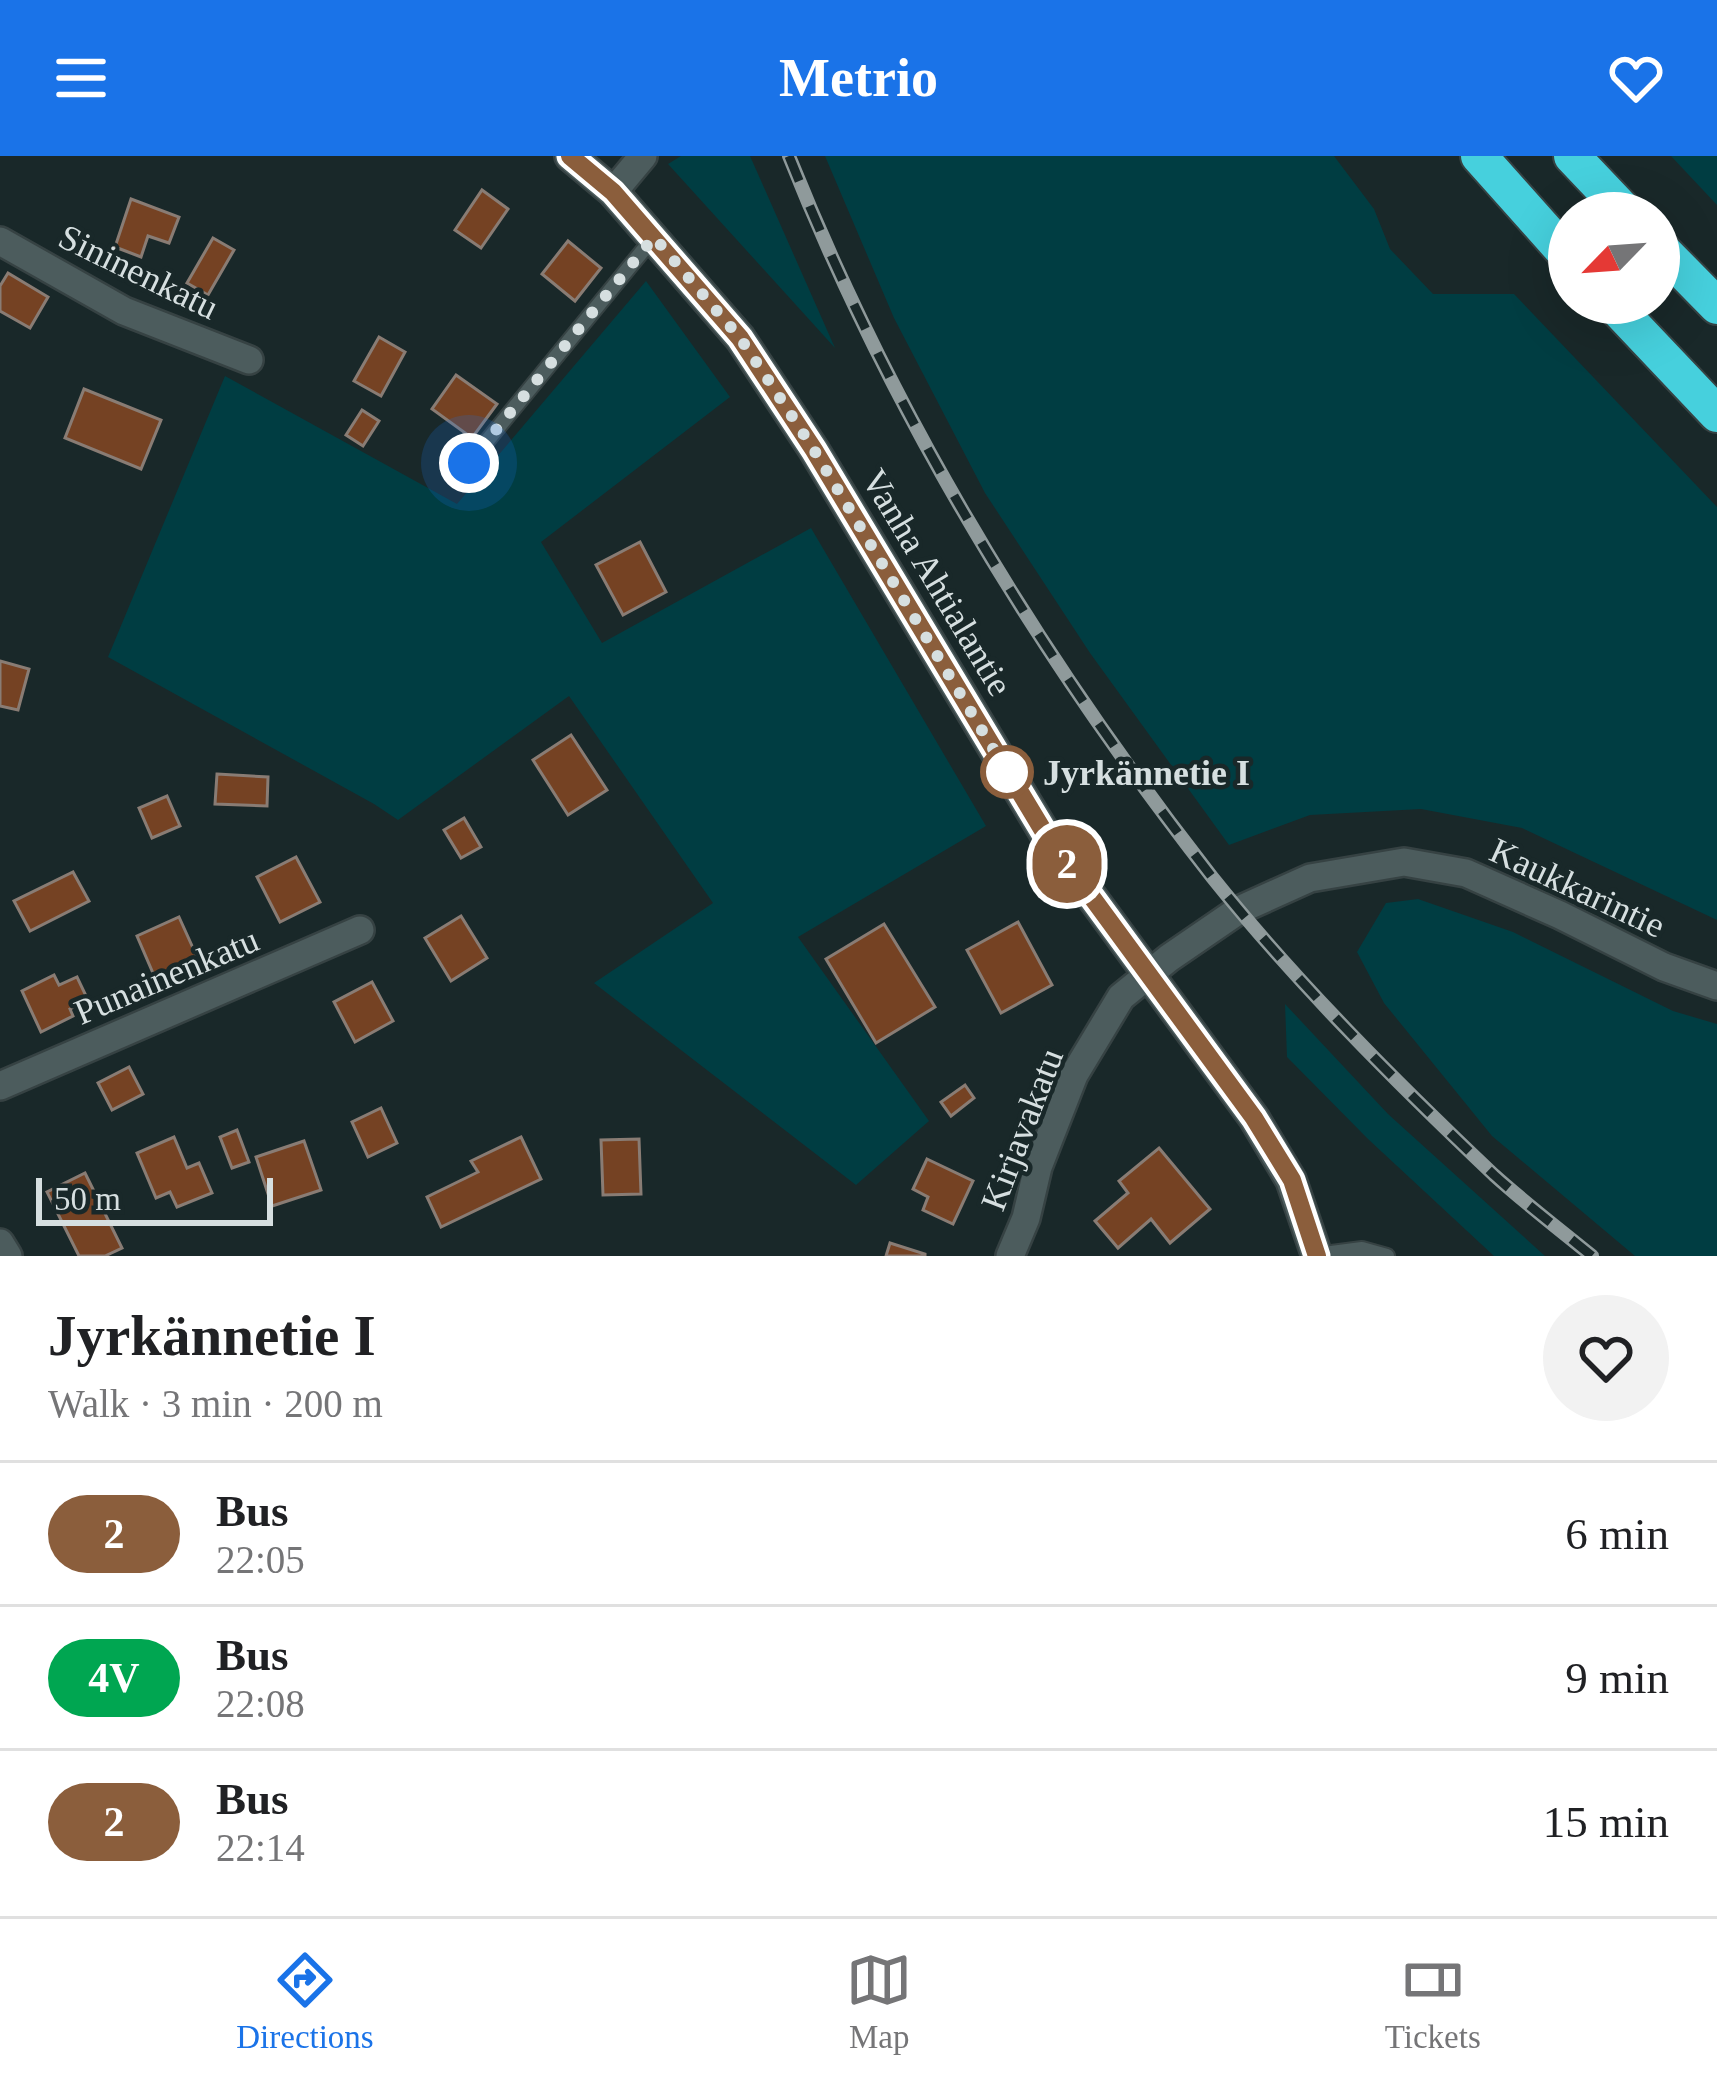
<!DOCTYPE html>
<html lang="en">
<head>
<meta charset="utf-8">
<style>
	:root { --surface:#fff; --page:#f2f2f2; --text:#202124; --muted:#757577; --line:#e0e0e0; --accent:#1a73e8 }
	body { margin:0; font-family:"Times New Roman",serif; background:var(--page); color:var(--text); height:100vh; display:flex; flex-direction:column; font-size:45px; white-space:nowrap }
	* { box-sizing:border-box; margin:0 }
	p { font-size:39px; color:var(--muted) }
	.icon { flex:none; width:66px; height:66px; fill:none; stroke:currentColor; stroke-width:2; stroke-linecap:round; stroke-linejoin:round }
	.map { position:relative; height:1100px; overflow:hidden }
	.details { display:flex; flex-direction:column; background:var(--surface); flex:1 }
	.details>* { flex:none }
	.badge { padding:0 24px; border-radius:39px; font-size:42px; line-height:78px }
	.needle { width:78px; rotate:245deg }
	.tools { position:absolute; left:1548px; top:36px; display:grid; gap:24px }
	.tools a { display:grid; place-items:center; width:132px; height:132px; border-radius:50%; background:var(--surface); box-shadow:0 12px 48px #0002; font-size:60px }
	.scale { position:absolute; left:36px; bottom:30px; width:237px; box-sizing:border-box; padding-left:12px; border:6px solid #d6dfe0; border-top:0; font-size:33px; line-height:42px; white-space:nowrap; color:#d6dfe0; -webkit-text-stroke:9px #192829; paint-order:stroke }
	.you { position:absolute; width:60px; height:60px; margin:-30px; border:9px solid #fff; border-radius:50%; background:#1a73e8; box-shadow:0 0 0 18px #1a73e833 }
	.map>.badge { position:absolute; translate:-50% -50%; box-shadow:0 0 0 6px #fff }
	.round { display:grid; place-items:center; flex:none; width:126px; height:126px; border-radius:63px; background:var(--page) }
	.headline { display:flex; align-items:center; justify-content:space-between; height:204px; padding:0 48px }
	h1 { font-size:57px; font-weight:700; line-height:90px }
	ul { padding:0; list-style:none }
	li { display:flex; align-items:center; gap:36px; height:144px; padding:0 48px; border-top:3px solid var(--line) }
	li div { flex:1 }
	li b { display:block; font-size:45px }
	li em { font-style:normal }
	li .badge { min-width:132px; font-weight:700; text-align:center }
	header { display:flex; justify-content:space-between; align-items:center; height:156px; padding:0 48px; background:var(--accent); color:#fff; font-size:54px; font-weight:700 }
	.tabs { display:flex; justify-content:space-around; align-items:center; height:168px; border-top:3px solid var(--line); background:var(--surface); font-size:33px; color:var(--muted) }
	.tabs a { display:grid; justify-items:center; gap:6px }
	.tabs .selected { color:var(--accent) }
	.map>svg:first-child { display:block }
</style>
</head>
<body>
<header><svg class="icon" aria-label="menu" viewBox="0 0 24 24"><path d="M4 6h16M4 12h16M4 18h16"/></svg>Metrio<svg class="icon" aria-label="heart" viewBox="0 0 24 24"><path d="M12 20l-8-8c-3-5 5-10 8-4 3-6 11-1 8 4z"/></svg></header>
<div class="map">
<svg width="1717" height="1100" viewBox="0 0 1717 1100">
	<rect width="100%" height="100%" fill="#192829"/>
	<g fill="#003d42">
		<path d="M 681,0 L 750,0 L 835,192 L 668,8 Z"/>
		<path d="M 825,0 L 1334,0 L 1374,53 L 1390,93 L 1433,138 L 1514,138 L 1717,351 L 1717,764 L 1522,672 L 1421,653 L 1310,659 L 1229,689 L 1090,497 L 985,337 L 894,162 Z"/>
		<path d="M 1671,0 L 1717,0 L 1717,49 Z"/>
		<path d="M 646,125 L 730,241 L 541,386 L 602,487 L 811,372 L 986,670 L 798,781 L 929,965 L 856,1029 L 594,827 L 713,747 L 569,540 L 398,664 L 374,648 L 108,501 L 225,220 L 457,348 Z"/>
		<path d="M 1418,743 L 1513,776 L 1673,855 L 1717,868 L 1717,1100 L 1635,1100 L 1492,980 L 1384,847 L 1357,796 L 1386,747 Z"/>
		<path d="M 1285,848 L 1388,958 L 1545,1100 L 1494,1100 L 1368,983 L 1287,901 Z"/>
	</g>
	<g fill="#754223" stroke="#897c74" stroke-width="3">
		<path d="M 482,34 L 508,53 L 481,92 L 455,74 Z"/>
		<path d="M 131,43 L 179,61 L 169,87 L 148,80 L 141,101 L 115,91 Z"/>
		<path d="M 213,82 L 234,94 L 208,139 L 187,127 Z"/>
		<path d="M 568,85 L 601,112 L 575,145 L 542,118 Z"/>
		<path d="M 8,117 L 48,141 L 30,172 L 0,155 L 0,130 Z"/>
		<path d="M 379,181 L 405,196 L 381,240 L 354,225 Z"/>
		<path d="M 456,219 L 497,248 L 472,282 L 432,253 Z"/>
		<path d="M 84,233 L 161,264 L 141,313 L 65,282 Z"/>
		<path d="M 362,254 L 379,265 L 363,290 L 346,279 Z"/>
		<path d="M 640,386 L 666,436 L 623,459 L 596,409 Z"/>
		<path d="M 0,505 L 29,513 L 18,554 L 0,550 Z"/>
		<path d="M 571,579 L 607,634 L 568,659 L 533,604 Z"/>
		<path d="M 217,618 L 268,621 L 267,650 L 215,648 Z"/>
		<path d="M 167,640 L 180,670 L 152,682 L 139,652 Z"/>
		<path d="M 464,662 L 481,691 L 461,702 L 444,674 Z"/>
		<path d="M 296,701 L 320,746 L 280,766 L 257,721 Z"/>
		<path d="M 73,716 L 89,745 L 30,775 L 14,745 Z"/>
		<path d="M 461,760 L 487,802 L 451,825 L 425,782 Z"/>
		<path d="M 179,761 L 202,812 L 159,831 L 137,780 Z"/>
		<path d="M 1018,766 L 1052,829 L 1001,857 L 967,794 Z"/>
		<path d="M 884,768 L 935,851 L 876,887 L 826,803 Z"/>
		<path d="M 54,819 L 59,829 L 77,821 L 88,844 L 70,853 L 73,860 L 41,876 L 22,835 Z"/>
		<path d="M 372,826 L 393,865 L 355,886 L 334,846 Z"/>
		<path d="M 129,911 L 143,938 L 112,954 L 98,927 Z"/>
		<path d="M 965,929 L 974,942 L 951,960 L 941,946 Z"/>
		<path d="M 381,952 L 397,987 L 368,1001 L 352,966 Z"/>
		<path d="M 237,974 L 249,1006 L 232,1012 L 220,981 Z"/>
		<path d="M 174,981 L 187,1012 L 199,1007 L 212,1037 L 177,1051 L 170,1036 L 156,1042 L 137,997 Z"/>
		<path d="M 521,981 L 541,1023 L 441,1071 L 427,1041 L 478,1016 L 471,1005 Z"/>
		<path d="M 639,983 L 641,1038 L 603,1039 L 601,984 Z"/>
		<path d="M 304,985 L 321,1034 L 272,1050 L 256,1001 Z"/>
		<path d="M 1159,992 L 1210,1053 L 1170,1087 L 1151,1063 L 1118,1092 L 1095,1065 L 1128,1037 L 1119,1025 Z"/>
		<path d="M 927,1003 L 973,1025 L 953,1068 L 923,1054 L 928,1041 L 913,1033 Z"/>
		<path d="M 85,1017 L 122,1092 L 105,1100 L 79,1100 L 47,1036 Z"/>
		<path d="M 890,1087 L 925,1098 L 925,1100 L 886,1100 Z"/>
	</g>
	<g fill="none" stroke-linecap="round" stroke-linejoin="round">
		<defs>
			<g id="lane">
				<path d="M 469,307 L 654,81"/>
				<path d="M 1316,1099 L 1362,1093 L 1387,1100"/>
			</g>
			<g id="street">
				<path d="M 613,36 L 643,0"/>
				<path d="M 0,85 L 124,155 L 249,204"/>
				<path d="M 0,930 L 360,774"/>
				<path d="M 0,1087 L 8,1100"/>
				<path d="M 1010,1100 L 1026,1062 L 1038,1011 L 1074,919 L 1121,841 L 1169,802 L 1239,754 L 1310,722 L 1404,706 L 1466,717 L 1560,759 L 1664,811 L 1717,830"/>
			</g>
			<path id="secondary" d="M 570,0 L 613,36 L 740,182 L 814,294 L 1044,676 L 1254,962 L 1291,1024 L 1317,1100"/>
			<g id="highway">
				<path d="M 1479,0 L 1569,101"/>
				<path d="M 1572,0 L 1626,57"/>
				<path d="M 1659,91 L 1717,150"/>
				<path d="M 1612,147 L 1717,258"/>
			</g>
		</defs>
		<use href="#lane" stroke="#364243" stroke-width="18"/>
		<use href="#street" stroke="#364243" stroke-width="32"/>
		<use href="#secondary" stroke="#364243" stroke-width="34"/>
		<use href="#highway" stroke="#364243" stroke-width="40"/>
		<use href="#lane" stroke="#4c5c5d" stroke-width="14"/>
		<use href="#street" stroke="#4c5c5d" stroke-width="27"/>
		<use href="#secondary" stroke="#4c5c5d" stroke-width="30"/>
		<use href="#highway" stroke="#46d0dd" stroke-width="36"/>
		<defs>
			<path id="rail" d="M 789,0 C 893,260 1039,500 1212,721 C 1296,826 1396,926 1494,1019 C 1525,1047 1559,1073 1592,1100"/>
		</defs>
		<use href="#rail" stroke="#8f9a9b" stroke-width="14"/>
		<use href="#rail" stroke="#192829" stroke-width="9" stroke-dasharray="27" stroke-linecap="butt"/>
	</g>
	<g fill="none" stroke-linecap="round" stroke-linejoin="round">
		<defs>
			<path id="line" d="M 570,0 L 613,36 L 740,182 L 814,294 L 1044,676 L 1254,962 L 1292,1024 L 1317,1100"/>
		</defs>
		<use href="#line" stroke="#fff" stroke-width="27"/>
		<use href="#line" stroke="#8b5e3c" stroke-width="18"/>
		<path stroke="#d6dfe0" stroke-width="12" stroke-dasharray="0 21.6" d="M 469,307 L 654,81 L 740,182 L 765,219 L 814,294 L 1007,616"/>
	</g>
	<circle fill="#fff" stroke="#8b5e3c" stroke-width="6" cx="1007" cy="616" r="24"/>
	<g text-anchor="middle" stroke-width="9" stroke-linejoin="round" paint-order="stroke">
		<g font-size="36" fill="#d6dfe0" stroke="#192829">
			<text transform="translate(139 115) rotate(26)" y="13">Sininenkatu</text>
			<text transform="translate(938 426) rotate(59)" y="13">Vanha Ahtialantie</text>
			<text transform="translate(1578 731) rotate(25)" y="13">Kaukkarintie</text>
			<text transform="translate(166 819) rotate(-23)" y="13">Punainenkatu</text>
			<text transform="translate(1021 973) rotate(-69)" y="13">Kirjavakatu</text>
		</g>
		<g font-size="36" font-weight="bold" fill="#d6dfe0" stroke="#192829" text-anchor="start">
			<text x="1043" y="629">Jyrkännetie I</text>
		</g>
	</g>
</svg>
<div class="tools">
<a><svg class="needle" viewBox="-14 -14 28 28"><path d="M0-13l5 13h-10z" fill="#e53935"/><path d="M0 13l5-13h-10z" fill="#757577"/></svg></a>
</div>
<div class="scale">50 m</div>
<div class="you" style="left:469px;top:307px"></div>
<b class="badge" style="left:1067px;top:708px;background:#8b5e3c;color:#fff">2</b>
</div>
<section class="details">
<div class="headline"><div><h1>Jyrkännetie I</h1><p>Walk · 3 min · 200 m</p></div><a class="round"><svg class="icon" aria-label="heart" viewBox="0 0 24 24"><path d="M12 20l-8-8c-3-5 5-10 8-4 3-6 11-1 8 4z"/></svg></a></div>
<ul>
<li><span class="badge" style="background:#8b5e3c;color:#fff">2</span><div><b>Bus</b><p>22:05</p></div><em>6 min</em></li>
<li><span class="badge" style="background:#00a651;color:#fff">4V</span><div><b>Bus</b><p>22:08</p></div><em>9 min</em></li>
<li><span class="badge" style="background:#8b5e3c;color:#fff">2</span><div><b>Bus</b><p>22:14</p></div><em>15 min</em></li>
</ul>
</section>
<nav class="tabs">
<a class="selected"><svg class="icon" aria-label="directions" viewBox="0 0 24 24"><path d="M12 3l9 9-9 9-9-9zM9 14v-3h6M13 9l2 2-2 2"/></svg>Directions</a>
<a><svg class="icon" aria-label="map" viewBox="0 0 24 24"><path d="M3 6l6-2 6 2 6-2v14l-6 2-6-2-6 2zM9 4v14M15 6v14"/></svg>Map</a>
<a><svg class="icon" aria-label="tickets" viewBox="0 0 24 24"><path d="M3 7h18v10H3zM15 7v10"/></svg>Tickets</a>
</nav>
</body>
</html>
